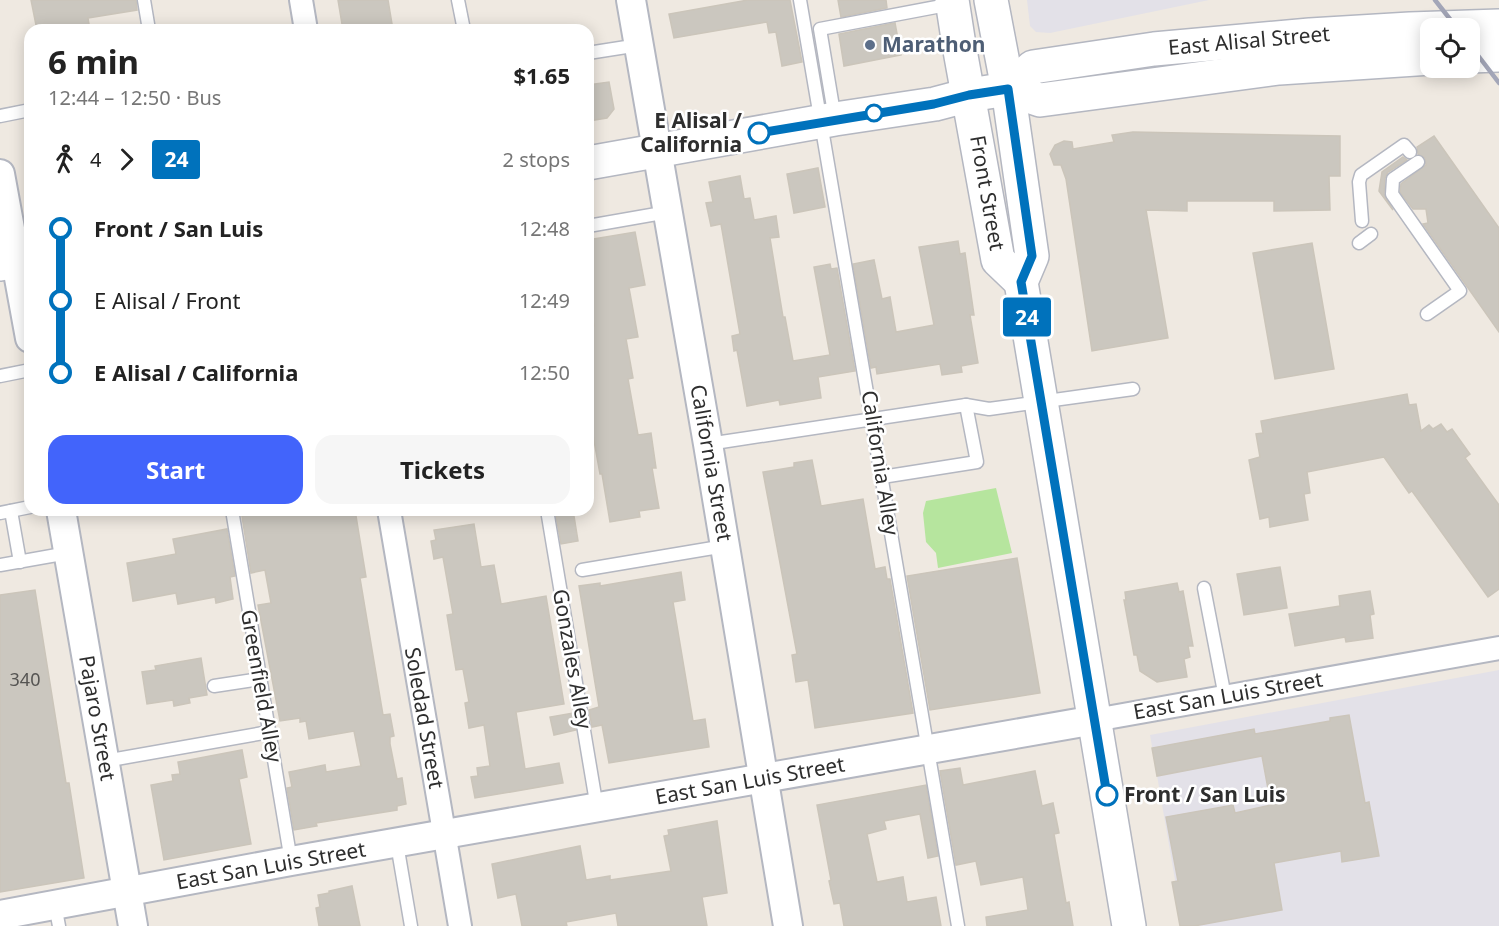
<!DOCTYPE html>
<html lang="en">
<head>
<meta charset="utf-8">
<style>
	:root { --surface:#fff; --page:#f6f6f6; --text:#222; --muted:#767676; --accent:#4264fb }
	body { margin:0; font-family:"Noto Sans",sans-serif; background:var(--page); color:var(--text); height:100vh; display:flex; flex-direction:column; font-size:22px; white-space:nowrap }
	* { box-sizing:border-box; margin:0 }
	p { font-size:20px; color:var(--muted) }
	.icon { flex:none; width:33px; height:33px; fill:none; stroke:currentColor; stroke-width:2; stroke-linecap:round; stroke-linejoin:round }
	.map { position:relative; flex:1; overflow:hidden }
	.drawer { position:absolute; left:24px; top:24px; width:570px; height:492px; display:flex; flex-direction:column; background:var(--surface); border-radius:18px; box-shadow:0 3px 15px #0003 }
	.drawer>* { flex:none }
	.badge { padding:0 12px; border-radius:4px; font-size:21px; line-height:39px }
	.buttons { position:absolute; left:1420px; top:18px; display:grid; gap:12px }
	.buttons a { display:grid; place-items:center; width:60px; height:60px; border-radius:12px; background:var(--surface); box-shadow:0 3px 15px #0003; font-size:30px }
	.map>.badge { position:absolute; translate:-50% -50%; box-shadow:0 0 0 3px #fff }
	.legs { display:flex; align-items:center; gap:9px; height:66px; padding:0 24px; font-size:20px }
	.legs p { margin-inline-start:auto }
	.head { display:flex; align-items:center; justify-content:space-between; height:102px; padding:0 24px }
	h1 { font-size:33px; font-weight:700; line-height:45px }
	.primary-button { display:flex; gap:12px; margin-top:auto; padding:12px 24px }
	.primary-button a { flex:1; height:69px; border-radius:18px; background:var(--accent); color:#fff; font-size:24px; font-weight:700; line-height:69px; text-align:center }
	.primary-button a+a { background:var(--page); color:var(--text) }
	ul { padding:0 24px; list-style:none }
	li { display:flex; align-items:center; gap:21px; height:72px; font-size:22px }
	li i { display:grid; place-items:center; width:9px; height:100%; margin:0 8px; background:currentColor }
	li i::after { content:''; width:15px; height:15px; margin:-8px; border:4px solid; border-radius:50%; background:var(--surface) }
	li p { margin-inline-start:auto }
	li:first-child i { background:linear-gradient(#0000 50%,currentColor 0) }
	li:last-child i { background:linear-gradient(currentColor 50%,#0000 0) }
	.map>svg:first-child { display:block }
</style>
</head>
<body>
<div class="map">
<svg width="1499" height="926" viewBox="0 0 1499 926">
	<rect width="100%" height="100%" fill="#efe9e1"/>
	<g fill="#e3e1e8">
		<path d="M 1027,0 L 1209,0 L 1050,33 L 1036,32 L 1030,26 Z"/>
		<path d="M 1499,670 L 1499,926 L 1183,926 L 1150,735 Z"/>
	</g>
	<path fill="#b6e59e" d="M 996,488 L 1012,553 L 938,568 L 936,553 L 926,542 L 923,513 L 926,501 Z"/>
	<g fill="#cbc7bf" stroke="#cbc5ba" stroke-width="1.5">
		<path d="M 31,0 L 136,0 L 137,10 L 88,18 L 90,30 L 37,30 Z"/>
		<path d="M 338,0 L 388,0 L 393,30 L 343,30 Z"/>
		<path d="M 748,0 L 790,0 L 802,62 L 782,66 L 776,32 L 769,33 L 767,22 L 674,38 L 669,14 Z"/>
		<path d="M 838,0 L 886,0 L 887,8 L 841,17 Z"/>
		<path d="M 895,23 L 901,55 L 844,66 L 839,34 Z"/>
		<path d="M 609,82 L 614,109 L 607,118 L 588,121 L 588,85 Z"/>
		<path d="M 1133,132 L 1340,136 L 1340,176 L 1329,176 L 1330,210 L 1274,211 L 1274,201 L 1187,201 L 1187,211 L 1146,210 L 1168,338 L 1092,351 L 1066,179 L 1061,165 L 1054,165 L 1050,154 L 1055,145 L 1064,141 L 1072,142 L 1073,149 L 1114,142 L 1112,135 Z"/>
		<path d="M 1434,136 L 1499,228 L 1499,332 L 1423,224 L 1428,223 L 1426,209 L 1413,209 L 1400,192 L 1401,184 L 1426,165 L 1425,158 L 1418,154 L 1417,147 Z"/>
		<path d="M 1403,157 L 1407,160 L 1388,172 L 1385,178 L 1384,194 L 1393,210 L 1379,191 L 1382,172 Z"/>
		<path d="M 818,168 L 825,207 L 794,213 L 787,174 Z"/>
		<path d="M 740,176 L 744,199 L 750,198 L 754,220 L 776,216 L 779,237 L 770,238 L 783,317 L 785,317 L 793,361 L 830,355 L 814,267 L 830,264 L 831,269 L 837,268 L 855,371 L 818,377 L 821,398 L 780,405 L 779,400 L 747,406 L 737,350 L 734,351 L 732,336 L 740,334 L 721,224 L 711,226 L 706,203 L 713,202 L 709,182 Z"/>
		<path d="M 635,232 L 645,285 L 629,288 L 638,337 L 626,339 L 633,378 L 628,379 L 638,435 L 651,433 L 656,468 L 652,468 L 659,508 L 639,511 L 640,517 L 610,522 L 602,474 L 600,474 L 593,435 L 588,436 L 588,352 L 591,351 L 588,327 L 594,326 L 588,294 L 588,240 Z"/>
		<path d="M 958,241 L 960,254 L 965,253 L 974,315 L 970,315 L 978,363 L 961,366 L 962,372 L 942,375 L 940,364 L 877,374 L 876,367 L 871,368 L 853,264 L 874,260 L 882,299 L 890,297 L 896,332 L 934,325 L 919,247 Z"/>
		<path d="M 1312,243 L 1334,369 L 1275,379 L 1253,253 Z"/>
		<path d="M 1407,394 L 1409,405 L 1416,404 L 1421,431 L 1429,425 L 1433,429 L 1441,424 L 1447,432 L 1452,429 L 1470,454 L 1465,458 L 1499,505 L 1499,589 L 1488,597 L 1412,491 L 1409,493 L 1384,457 L 1307,472 L 1310,493 L 1304,494 L 1308,520 L 1270,527 L 1269,517 L 1260,519 L 1249,460 L 1260,457 L 1256,434 L 1263,433 L 1261,421 Z"/>
		<path d="M 812,460 L 821,506 L 863,499 L 875,569 L 885,567 L 887,579 L 890,579 L 913,713 L 815,728 L 808,680 L 796,682 L 792,655 L 797,654 L 763,472 L 794,467 L 794,463 Z"/>
		<path d="M 241,510 L 355,510 L 366,577 L 360,578 L 383,715 L 390,714 L 394,736 L 390,737 L 390,744 L 397,779 L 402,778 L 406,804 L 397,806 L 397,810 L 316,823 L 317,826 L 294,830 L 287,788 L 292,787 L 289,772 L 325,765 L 326,772 L 361,766 L 354,731 L 309,739 L 306,721 L 300,722 L 300,718 L 280,721 L 258,605 L 271,603 L 265,570 L 251,573 Z"/>
		<path d="M 555,510 L 573,510 L 578,541 L 561,544 Z"/>
		<path d="M 474,524 L 481,567 L 494,565 L 501,604 L 546,596 L 564,704 L 516,712 L 525,769 L 559,763 L 563,783 L 475,798 L 471,777 L 478,776 L 477,768 L 490,766 L 484,725 L 469,728 L 465,703 L 469,702 L 463,669 L 456,670 L 447,615 L 453,614 L 443,557 L 434,559 L 431,541 L 436,540 L 434,530 Z"/>
		<path d="M 227,529 L 235,576 L 230,577 L 233,599 L 216,603 L 215,597 L 178,604 L 176,593 L 133,601 L 127,563 L 176,554 L 173,539 Z"/>
		<path d="M 1017,558 L 1040,693 L 930,710 L 907,576 Z"/>
		<path d="M 1280,567 L 1287,608 L 1244,615 L 1237,574 Z"/>
		<path d="M 681,572 L 685,600 L 673,602 L 693,721 L 705,719 L 709,747 L 609,763 L 602,725 L 592,727 L 589,710 L 599,707 L 579,586 L 600,583 L 600,586 Z"/>
		<path d="M 1177,583 L 1179,592 L 1183,591 L 1193,646 L 1188,646 L 1190,657 L 1184,659 L 1187,677 L 1157,682 L 1140,671 L 1137,655 L 1134,655 L 1124,600 L 1126,600 L 1125,592 Z"/>
		<path d="M 35,590 L 66,783 L 69,783 L 84,878 L 0,892 L 0,595 Z"/>
		<path d="M 1370,591 L 1374,614 L 1370,615 L 1373,638 L 1346,642 L 1345,637 L 1295,646 L 1289,614 L 1340,606 L 1339,596 Z"/>
		<path d="M 201,658 L 207,695 L 189,698 L 190,703 L 174,706 L 173,700 L 147,704 L 142,672 L 156,670 L 155,666 Z"/>
		<path d="M 573,713 L 576,730 L 554,735 L 550,717 Z"/>
		<path d="M 1349,715 L 1365,803 L 1369,802 L 1379,856 L 1342,862 L 1341,851 L 1274,863 L 1282,910 L 1194,926 L 1180,926 L 1172,882 L 1178,881 L 1166,817 L 1233,805 L 1235,813 L 1271,805 L 1262,756 L 1157,776 L 1152,748 L 1254,729 L 1255,734 L 1330,721 L 1330,718 Z"/>
		<path d="M 242,750 L 247,777 L 239,779 L 251,844 L 164,860 L 151,785 L 173,781 L 172,775 L 180,774 L 178,762 Z"/>
		<path d="M 960,768 L 963,785 L 1035,771 L 1042,806 L 1053,803 L 1059,833 L 1054,834 L 1066,903 L 1069,902 L 1073,926 L 987,926 L 986,917 L 1028,910 L 1023,877 L 981,885 L 976,861 L 956,865 L 940,771 Z"/>
		<path d="M 926,785 L 938,856 L 928,858 L 920,814 L 884,821 L 886,829 L 867,834 L 877,882 L 903,877 L 907,902 L 936,897 L 941,926 L 844,926 L 840,903 L 834,904 L 829,881 L 831,880 L 817,805 Z"/>
		<path d="M 717,821 L 727,893 L 702,897 L 707,926 L 618,926 L 616,913 L 566,922 L 567,926 L 522,926 L 516,894 L 498,898 L 492,864 L 580,846 L 586,880 L 610,876 L 610,880 L 671,871 L 664,836 L 669,835 L 668,830 Z"/>
		<path d="M 352,886 L 360,926 L 319,926 L 316,908 L 320,907 L 318,895 L 329,893 L 329,891 Z"/>
	</g>
	<g fill="none" stroke-linecap="round" stroke-linejoin="round">
		<defs>
			<g id="service">
				<path d="M 144,0 L 149,30"/>
				<path d="M 458,0 L 464,30"/>
				<path d="M 800,0 L 958,926"/>
				<path d="M 588,53 L 639,45"/>
				<path d="M 0,116 L 30,110"/>
				<path d="M 835,119 L 820,29 L 952,4"/>
				<path d="M 1418,162 L 1393,179 L 1392,194 L 1460,291 L 1427,314"/>
				<path d="M 1362,221 L 1359,182 L 1361,175 L 1404,145 L 1410,152"/>
				<path d="M 588,226 L 668,212"/>
				<path d="M 1359,243 L 1371,234"/>
				<path d="M 0,376 L 30,370"/>
				<path d="M 708,444 L 966,405 L 989,409 L 1133,389"/>
				<path d="M 882,477 L 977,462 L 966,405"/>
				<path d="M 232,510 L 291,861"/>
				<path d="M 547,510 L 597,808"/>
				<path d="M 11,511 L 20,562"/>
				<path d="M 0,513 L 30,507"/>
				<path d="M 0,565 L 68,553"/>
				<path d="M 582,570 L 725,546"/>
				<path d="M 1204,588 L 1225,697"/>
				<path d="M 214,686 L 260,679"/>
				<path d="M 105,761 L 269,732"/>
				<path d="M 397,844 L 411,926"/>
				<path d="M 55,905 L 59,926"/>
			</g>
			<g id="minor">
				<path d="M 301,0 L 306,30"/>
				<path d="M 389,510 L 460,926"/>
				<path d="M 1095,720 L 1499,648"/>
			</g>
			<g id="tertiary">
				<path d="M 631,0 L 708,444 L 788,926"/>
				<path d="M 0,174 L 30,338"/>
				<path d="M 61,510 L 133,926"/>
				<path d="M 0,915 L 291,861 L 1095,720"/>
			</g>
			<g id="secondary">
				<path d="M 952,0 L 959,45 L 998,260 L 1021,282"/>
				<path d="M 991,0 L 1008,89 L 1032,256 L 1021,282 L 1129,926"/>
				<path d="M 1470,56 L 1499,55"/>
				<path d="M 1008,89 L 1033,67 L 1154,49 L 1310,35 L 1410,29 L 1499,26"/>
				<path d="M 588,163 L 835,119 L 935,104 L 969,95 L 1008,89 L 1040,100 L 1279,68 L 1431,58"/>
				<path d="M 0,264 L 30,259"/>
			</g>
		</defs>
		<use href="#service" stroke="#b4b7c1" stroke-width="15"/>
		<use href="#minor" stroke="#b4b7c1" stroke-width="26"/>
		<use href="#tertiary" stroke="#b4b7c1" stroke-width="32"/>
		<use href="#secondary" stroke="#b4b7c1" stroke-width="36"/>
		<use href="#service" stroke="#fff" stroke-width="12"/>
		<use href="#minor" stroke="#fff" stroke-width="22"/>
		<use href="#tertiary" stroke="#fff" stroke-width="28"/>
		<use href="#secondary" stroke="#fff" stroke-width="33"/>
		<g stroke="#a3a6b8" stroke-width="4.5">
			<path d="M 1435,0 L 1457,28"/>
			<path d="M 1470,45 L 1499,83"/>
		</g>
	</g>
	<g fill="none" stroke-linecap="round" stroke-linejoin="round">
		<defs>
			<path id="line-1" d="M 759,133 L 934,104 L 969,95 L 1008,89 L 1032,256 L 1021,282 L 1107,795"/>
		</defs>
		<use href="#line-1" stroke="#fff" stroke-width="14"/>
		<use href="#line-1" stroke="#0072bc" stroke-width="9"/>
	</g>
	<circle fill="#5c6f8a" stroke="#fff" stroke-width="2" cx="870" cy="45" r="6"/>
	<g fill="#fff" stroke="#0072bc" stroke-width="3">
		<circle cx="874" cy="113" r="8"/>
		<circle cx="759" cy="133" r="10"/>
		<circle cx="1107" cy="795" r="10"/>
	</g>
	<g text-anchor="middle" stroke-width="5" stroke-linejoin="round" paint-order="stroke">
		<g font-size="18" fill="#555452">
			<text x="25" y="686">340</text>
		</g>
		<g font-size="21" fill="#2e2e2e" stroke="#fff">
			<text transform="translate(1249 41) rotate(-5)" y="7">East Alisal Street</text>
			<text transform="translate(987 193) rotate(80)" y="7">Front Street</text>
			<text transform="translate(711 463) rotate(80)" y="7">California Street</text>
			<text transform="translate(880 463) rotate(81)" y="7">California Alley</text>
			<text transform="translate(572 659) rotate(80)" y="7">Gonzales Alley</text>
			<text transform="translate(261 686) rotate(80)" y="7">Greenfield Alley</text>
			<text transform="translate(1228 696) rotate(-10)" y="7">East San Luis Street</text>
			<text transform="translate(97 718) rotate(80)" y="7">Pajaro Street</text>
			<text transform="translate(424 718) rotate(80)" y="7">Soledad Street</text>
			<text transform="translate(750 781) rotate(-10)" y="7">East San Luis Street</text>
			<text transform="translate(271 866) rotate(-10)" y="7">East San Luis Street</text>
		</g>
		<g font-size="21" font-weight="bold" fill="#4e5e75" stroke="#fff" text-anchor="start">
			<text x="882" y="52">Marathon</text>
		</g>
		<g font-size="21" font-weight="bold" fill="#2e2e2e" stroke="#fff" text-anchor="end">
			<text x="742" y="128">E Alisal /<tspan x="742" dy="24">California</tspan></text>
			<text x="1124" y="802" text-anchor="start">Front / San Luis</text>
		</g>
	</g>
</svg>
<div class="buttons">
<a><svg class="icon" aria-label="locate" viewBox="0 0 24 24"><circle cx="12" cy="12" r="6"/><path d="M12 2v4M12 18v4M2 12h4M18 12h4"/></svg></a>
</div>
<b class="badge" style="left:1027px;top:317px;background:#0072bc;color:#fff">24</b>
<section class="drawer">
<div class="head"><div><h1>6 min</h1><p>12:44 – 12:50 · Bus</p></div><b>$1.65</b></div>
<div class="legs"><svg class="icon" aria-label="walk" viewBox="0 0 24 24"><circle cx="13" cy="4" r="2"/><path d="M13 8l-2 6 4 7M11 14l-3 7M7 12l3-4h3l4 4"/></svg>4<svg class="icon" aria-label="forward" viewBox="0 0 24 24"><path d="M9 5l7 7-7 7"/></svg><b class="badge" style="background:#0072bc;color:#fff">24</b><p>2 stops</p></div>
<ul>
<li><i style="color:#0072bc"></i><b>Front / San Luis</b><p>12:48</p></li>
<li><i style="color:#0072bc"></i><span>E Alisal / Front</span><p>12:49</p></li>
<li><i style="color:#0072bc"></i><b>E Alisal / California</b><p>12:50</p></li>
</ul>
<div class="primary-button"><a>Start</a><a>Tickets</a></div>
</section>
</div>
</body>
</html>
